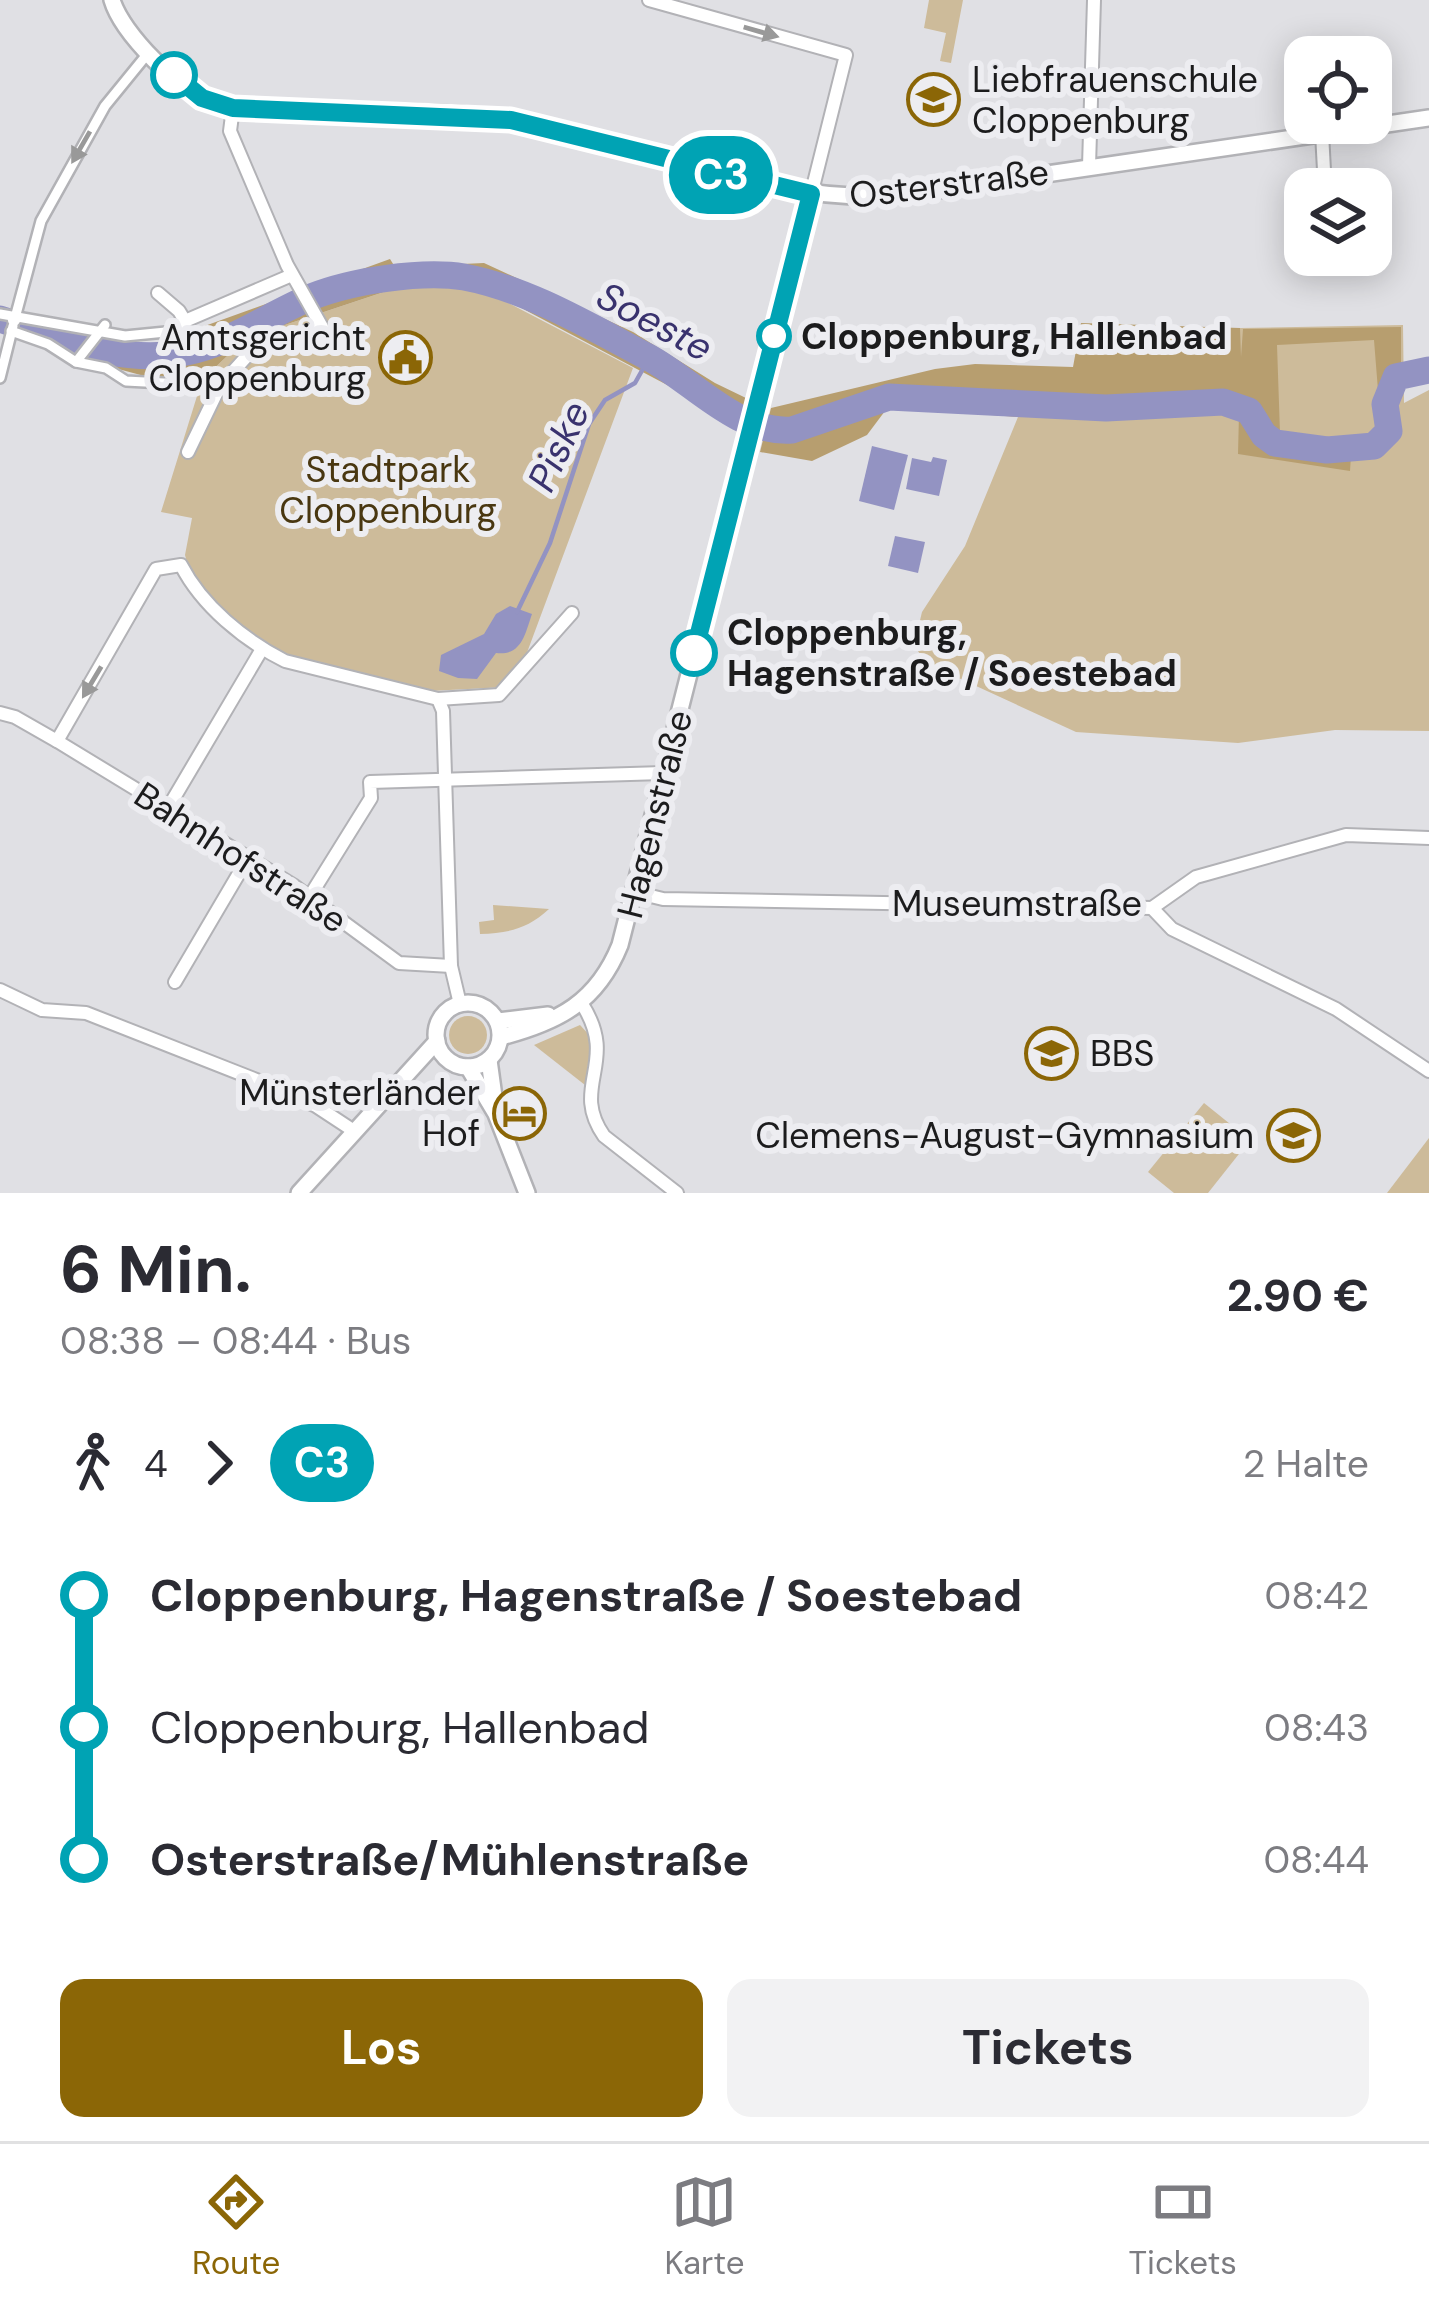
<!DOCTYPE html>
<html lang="de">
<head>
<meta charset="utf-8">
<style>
	:root { --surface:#fff; --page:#f2f2f3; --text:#2b2b33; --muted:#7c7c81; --line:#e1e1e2; --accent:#8b6606 }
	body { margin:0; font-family:"DM Sans",sans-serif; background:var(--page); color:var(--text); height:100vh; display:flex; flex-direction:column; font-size:45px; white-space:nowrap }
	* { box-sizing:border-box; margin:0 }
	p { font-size:39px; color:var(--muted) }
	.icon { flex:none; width:66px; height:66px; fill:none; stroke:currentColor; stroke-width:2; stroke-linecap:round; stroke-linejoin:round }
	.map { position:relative; height:1193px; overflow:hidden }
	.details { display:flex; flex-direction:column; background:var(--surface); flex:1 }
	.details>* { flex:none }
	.badge { padding:0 24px; border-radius:39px; font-size:42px; line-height:78px }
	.controls { position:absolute; left:1284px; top:36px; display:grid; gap:24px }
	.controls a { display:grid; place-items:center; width:108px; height:108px; border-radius:24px; background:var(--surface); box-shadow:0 6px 30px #0003; font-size:60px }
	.map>.badge { position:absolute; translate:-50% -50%; box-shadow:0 0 0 6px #fff }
	.legs { display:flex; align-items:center; gap:18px; height:132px; padding:0 60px; font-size:39px }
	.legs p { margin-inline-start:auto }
	.head { display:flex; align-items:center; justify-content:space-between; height:204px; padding:0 60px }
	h1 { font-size:66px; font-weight:700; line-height:90px }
	.cta { display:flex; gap:24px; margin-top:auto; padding:24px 60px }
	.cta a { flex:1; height:138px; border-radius:24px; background:var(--accent); color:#fff; font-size:48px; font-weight:700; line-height:138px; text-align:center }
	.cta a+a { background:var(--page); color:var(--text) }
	ul { padding:0 60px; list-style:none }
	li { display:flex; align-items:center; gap:42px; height:132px; font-size:45px }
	li i { display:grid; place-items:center; width:18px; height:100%; margin:0 15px; background:currentColor }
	li i::after { content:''; width:30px; height:30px; margin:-15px; border:9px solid; border-radius:50%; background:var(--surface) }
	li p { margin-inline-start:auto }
	li:first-child i { background:linear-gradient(#0000 50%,currentColor 0) }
	li:last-child i { background:linear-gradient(currentColor 50%,#0000 0) }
	.dock { display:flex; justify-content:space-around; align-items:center; height:168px; border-top:3px solid var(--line); background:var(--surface); font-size:33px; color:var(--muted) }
	.dock a { display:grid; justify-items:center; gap:6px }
	.dock .current { color:var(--accent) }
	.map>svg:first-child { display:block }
</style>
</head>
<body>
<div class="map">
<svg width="1429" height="1193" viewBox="0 0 1429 1193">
	<rect width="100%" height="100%" fill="#e0e0e4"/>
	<g fill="#cdbb9a">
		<path d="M 929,0 L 963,0 L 951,63 L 940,61 L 946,33 L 924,28 Z"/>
		<path d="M 429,277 L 474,285 L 633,368 L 522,666 L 506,687 L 430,691 L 307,662 L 271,647 L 241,626 L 191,577 L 185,555 L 192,518 L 161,512 L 202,380 L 246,338 Z"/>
		<path d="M 1403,325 L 1404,403 L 1429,390 L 1429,731 L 1335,730 L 1238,743 L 1076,732 L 926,663 L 914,645 L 922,612 L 965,546 L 1018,417 L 1240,414 L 1240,328 Z"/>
		<path d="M 493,905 L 549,909 C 527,929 509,933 480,934 L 479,922 L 494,920 Z"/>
		<circle cx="468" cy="1035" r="19"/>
		<path d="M 580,1025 L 592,1038 L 585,1085 L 534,1045 Z"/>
		<path d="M 1204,1103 L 1250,1140 L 1208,1193 L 1174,1193 L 1148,1172 Z"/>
		<path d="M 1429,1138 L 1429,1193 L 1387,1193 Z"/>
	</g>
	<g fill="#b79e6f">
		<path d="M 390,259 L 395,267 L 484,263 L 633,332 L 715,383 L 746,398 L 741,424 L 510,302 L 474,285 L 429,277 L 246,338 L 202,380 L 148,377 L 96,363 L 102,344 L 137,347 L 163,341 Z"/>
		<path d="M 1081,323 L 1240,328 L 1241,357 L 1243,329 L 1401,327 L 1401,394 L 1379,403 L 1374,340 L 1277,345 L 1280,433 L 1352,440 L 1350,471 L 1238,454 L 1239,414 L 1018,417 L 888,407 L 867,435 L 812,461 L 760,452 L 771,408 L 935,369 L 975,364 L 1073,367 Z"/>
	</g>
	<g fill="#9393c2">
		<path d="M 872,446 L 908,455 L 894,510 L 859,501 Z"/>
		<path d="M 933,457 L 947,460 L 939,496 L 906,489 L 912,458 L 931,462 Z"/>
		<path d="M 895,536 L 925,542 L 918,573 L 888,566 Z"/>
		<path d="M 510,606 L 532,614 C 525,634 522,656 496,653 L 477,679 L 458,678 L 439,671 L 441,655 L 484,634 L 496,614 Z"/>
	</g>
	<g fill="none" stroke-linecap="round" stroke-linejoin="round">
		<path stroke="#9393c2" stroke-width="4.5" d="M 517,612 L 550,543 L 589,424 L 605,400 L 635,383 L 649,358"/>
		<path stroke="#9393c2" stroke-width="27" d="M 0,319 C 60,338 122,366 186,352 C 231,343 270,314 311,297 C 351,281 422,270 464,277 C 528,289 591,327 648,357 C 693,381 737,434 792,430 L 889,397 L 1106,408 L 1223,402 L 1249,411 L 1264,435 L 1275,443 L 1327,450 L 1374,446 L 1389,431 L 1385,404 L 1396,377 L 1429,370"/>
		<defs>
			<g id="pedestrian">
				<path d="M 0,314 L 125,336 L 176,331 L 185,321"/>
				<path d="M 15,318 L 41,221 L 105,106 L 149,52"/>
				<path d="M 11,331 L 48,344 L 76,362 L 106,368 L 126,381 L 220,386"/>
				<path d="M 76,362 L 105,325"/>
				<path d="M 0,378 L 13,326"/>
			</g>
			<g id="minor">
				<path d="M 649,0 L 846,55 L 811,195"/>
				<path d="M 1322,133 L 1325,189"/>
				<path d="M 1089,166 L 1094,0"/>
				<path d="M 1326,255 L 1326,266"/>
				<path d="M 158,293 L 179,311 L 185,321 L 292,275"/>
				<path d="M 14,320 L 15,318"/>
				<path d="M 188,452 L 220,386 L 256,346 L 322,327 L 287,265 L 230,131 L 233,108"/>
				<path d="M 438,699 L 443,711 L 451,966 L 460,1004"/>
				<path d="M 0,713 L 15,717 L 57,741 L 293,885 L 399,963 L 451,966"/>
				<path d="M 57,741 L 156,569 L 181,565 C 202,606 244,640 285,661 L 438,699 L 499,695 L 572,613"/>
				<path d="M 168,808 L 262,649"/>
				<path d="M 634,892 L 663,899 L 1152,908 L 1196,877 L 1346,835 L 1429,838"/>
				<path d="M 310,896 L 371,798 L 370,782 L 663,773"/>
				<path d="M 1152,908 L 1172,929 L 1336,1009 L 1429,1071"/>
				<path d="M 175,982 L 248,858"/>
				<path d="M 0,990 L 42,1010 L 86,1013 L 259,1081 L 316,1106 L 354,1131"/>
				<path d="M 582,1004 C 620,1063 569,1086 604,1136 L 677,1193"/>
			</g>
			<g id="tertiary">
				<path d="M 112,0 C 122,34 180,91 214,104 C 226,108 240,109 252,111 C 346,115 444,106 536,124 C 660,149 775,206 903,195 L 1429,118"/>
				<circle cx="468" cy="1035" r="32"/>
				<path d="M 498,1021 L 548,1015"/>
				<path d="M 501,1037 C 559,1022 597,1002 620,945 L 811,195"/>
				<path d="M 489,1060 L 495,1104"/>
				<path d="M 468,1067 L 496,1114 L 527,1193"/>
				<path d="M 299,1193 L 437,1041"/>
			</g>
		</defs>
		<use href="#pedestrian" stroke="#b2b2b6" stroke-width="14"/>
		<use href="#minor" stroke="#b2b2b6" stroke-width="16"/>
		<use href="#tertiary" stroke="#b2b2b6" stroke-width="20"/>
		<use href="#pedestrian" stroke="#fff" stroke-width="9"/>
		<use href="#minor" stroke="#fff" stroke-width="12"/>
		<use href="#tertiary" stroke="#fff" stroke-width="15"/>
	</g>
	<defs><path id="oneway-solid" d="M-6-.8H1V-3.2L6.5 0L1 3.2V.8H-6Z" transform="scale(3)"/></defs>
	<g fill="#999">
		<use href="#oneway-solid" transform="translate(761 32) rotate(16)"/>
		<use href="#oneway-solid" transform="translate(81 147) rotate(120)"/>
		<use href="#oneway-solid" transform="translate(92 682) rotate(121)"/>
	</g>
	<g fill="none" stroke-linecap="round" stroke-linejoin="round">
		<defs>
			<path id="line-1" d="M 174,75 L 202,98 L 233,108 L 511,120 L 811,194 L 694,653"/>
		</defs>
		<use href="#line-1" stroke="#fff" stroke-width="27"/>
		<use href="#line-1" stroke="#00a3b4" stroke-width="18"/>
	</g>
	<defs>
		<symbol id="school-ring" viewBox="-11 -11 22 22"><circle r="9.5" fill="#ededf1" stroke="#8b6606" stroke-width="1.5"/><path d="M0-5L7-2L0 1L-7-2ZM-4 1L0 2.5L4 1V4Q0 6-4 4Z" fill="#8b6606"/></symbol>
		<symbol id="civic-ring" viewBox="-11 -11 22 22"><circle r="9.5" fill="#ededf1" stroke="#8b6606" stroke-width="1.5"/><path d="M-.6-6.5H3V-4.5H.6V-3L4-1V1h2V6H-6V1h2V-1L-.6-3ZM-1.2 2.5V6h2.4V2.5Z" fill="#8b6606"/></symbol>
		<symbol id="hotel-ring" viewBox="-11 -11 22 22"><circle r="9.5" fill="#ededf1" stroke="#8b6606" stroke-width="1.5"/><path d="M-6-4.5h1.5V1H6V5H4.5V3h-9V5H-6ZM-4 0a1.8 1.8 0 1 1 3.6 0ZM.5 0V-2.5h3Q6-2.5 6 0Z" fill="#8b6606"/></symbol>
	</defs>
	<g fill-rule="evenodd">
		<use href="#school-ring" x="904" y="70" width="59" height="59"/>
		<use href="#civic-ring" x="376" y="328" width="59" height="59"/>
		<use href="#school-ring" x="1022" y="1024" width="59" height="59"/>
		<use href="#hotel-ring" x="490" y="1084" width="59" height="59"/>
		<use href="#school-ring" x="1264" y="1106" width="59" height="59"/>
	</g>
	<g fill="#fff" stroke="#00a3b4" stroke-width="6">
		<circle cx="174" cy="75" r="21"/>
		<circle cx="774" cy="336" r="15"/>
		<circle cx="694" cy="653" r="21"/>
	</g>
	<g text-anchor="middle" stroke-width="12" stroke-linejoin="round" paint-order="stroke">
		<g font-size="36" fill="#1c1c1d" stroke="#ededf1" text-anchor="end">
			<text x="972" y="92" text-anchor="start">Liebfrauenschule<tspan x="972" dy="41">Cloppenburg</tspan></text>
			<text x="366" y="350">Amtsgericht<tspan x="366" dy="41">Cloppenburg</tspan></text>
			<text x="1090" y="1066" text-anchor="start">BBS</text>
			<text x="480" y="1105">Münsterländer<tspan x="480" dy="41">Hof</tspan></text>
			<text x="1254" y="1148">Clemens-August-Gymnasium</text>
		</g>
		<g font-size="36" fill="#1c1c1d" stroke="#ededf1">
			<text transform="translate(949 183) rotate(-7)" y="13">Osterstraße</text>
			<text transform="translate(654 814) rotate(-76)" y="13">Hagenstraße</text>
			<text transform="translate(241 857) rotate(33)" y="13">Bahnhofstraße</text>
			<text x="1017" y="916">Museumstraße</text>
		</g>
		<g font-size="36" font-weight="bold" fill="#1c1c1d" stroke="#ededf1" text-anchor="start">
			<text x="801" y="349">Cloppenburg, Hallenbad</text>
			<text x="727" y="645">Cloppenburg,<tspan x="727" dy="41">Hagenstraße / Soestebad</tspan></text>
		</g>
		<g font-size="36" fill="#493710" stroke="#ededf1">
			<text x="388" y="482">Stadtpark<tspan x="388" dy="41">Cloppenburg</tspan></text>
		</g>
		<g font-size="39" font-style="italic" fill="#39326e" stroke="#ededf1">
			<text transform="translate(655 321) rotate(28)" y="14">Soeste</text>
			<text transform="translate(558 446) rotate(-65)" y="14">Piske</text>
		</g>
	</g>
</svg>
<div class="controls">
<a><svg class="icon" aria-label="locate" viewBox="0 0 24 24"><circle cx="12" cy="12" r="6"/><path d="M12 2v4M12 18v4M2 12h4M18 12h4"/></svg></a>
<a><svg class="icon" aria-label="layers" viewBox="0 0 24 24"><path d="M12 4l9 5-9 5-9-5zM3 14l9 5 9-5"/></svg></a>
</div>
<b class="badge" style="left:721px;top:175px;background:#00a3b4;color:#fff">C3</b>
</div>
<section class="details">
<div class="head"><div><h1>6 Min.</h1><p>08:38 – 08:44 · Bus</p></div><b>2.90 €</b></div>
<div class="legs"><svg class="icon" aria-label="walk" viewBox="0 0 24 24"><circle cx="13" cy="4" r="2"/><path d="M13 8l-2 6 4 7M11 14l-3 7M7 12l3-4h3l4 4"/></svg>4<svg class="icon" aria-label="forward" viewBox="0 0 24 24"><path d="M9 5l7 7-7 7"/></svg><b class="badge" style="background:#00a3b4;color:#fff">C3</b><p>2 Halte</p></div>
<ul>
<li><i style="color:#00a3b4"></i><b>Cloppenburg, Hagenstraße / Soestebad</b><p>08:42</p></li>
<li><i style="color:#00a3b4"></i><span>Cloppenburg, Hallenbad</span><p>08:43</p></li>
<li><i style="color:#00a3b4"></i><b>Osterstraße/Mühlenstraße</b><p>08:44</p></li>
</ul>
<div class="cta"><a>Los</a><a>Tickets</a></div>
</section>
<nav class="dock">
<a class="current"><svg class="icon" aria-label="directions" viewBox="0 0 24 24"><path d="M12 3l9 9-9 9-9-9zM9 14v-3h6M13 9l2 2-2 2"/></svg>Route</a>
<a><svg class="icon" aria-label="map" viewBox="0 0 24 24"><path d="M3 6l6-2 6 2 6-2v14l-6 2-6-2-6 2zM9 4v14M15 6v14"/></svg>Karte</a>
<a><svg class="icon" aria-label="tickets" viewBox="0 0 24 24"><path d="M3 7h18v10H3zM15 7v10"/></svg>Tickets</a>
</nav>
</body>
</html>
